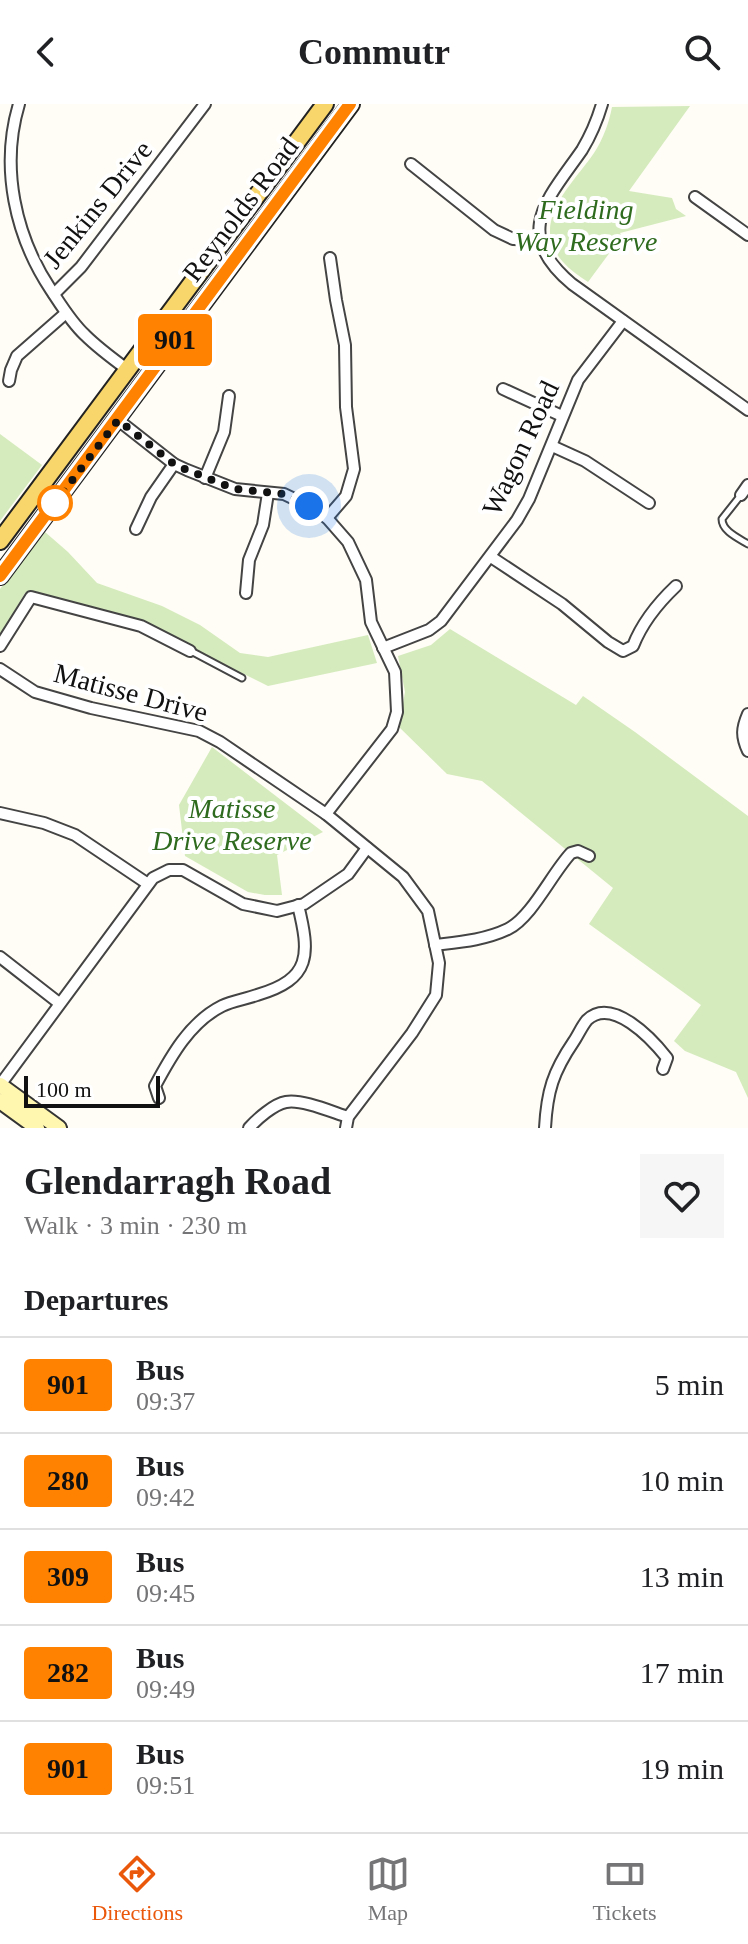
<!DOCTYPE html>
<html lang="en">
<head>
<meta charset="utf-8">
<style>
	:root { --surface:#fff; --page:#f6f6f6; --text:#202124; --muted:#757577; --line:#e0e0e0; --accent:#ea580c }
	body { margin:0; font-family:Georgia,serif; background:var(--page); color:var(--text); height:100vh; display:flex; flex-direction:column; font-size:30px; white-space:nowrap }
	* { box-sizing:border-box; margin:0 }
	p { font-size:26px; color:var(--muted) }
	.icon { flex:none; width:44px; height:44px; fill:none; stroke:currentColor; stroke-width:2; stroke-linecap:round; stroke-linejoin:round }
	.map { position:relative; height:1024px; overflow:hidden }
	.side { display:flex; flex-direction:column; background:var(--surface); flex:1 }
	.side>* { flex:none }
	.badge { padding:0 16px; border-radius:6px; font-size:28px; line-height:52px }
	.scale { position:absolute; left:24px; bottom:20px; width:136px; box-sizing:border-box; padding-left:8px; border:4px solid #111; border-top:0; font-size:22px; line-height:28px; white-space:nowrap; color:#111; -webkit-text-stroke:6px #fff; paint-order:stroke }
	.you { position:absolute; width:40px; height:40px; margin:-20px; border:6px solid #fff; border-radius:50%; background:#1a73e8; box-shadow:0 0 0 12px #1a73e833 }
	.map>.badge { position:absolute; translate:-50% -50%; box-shadow:0 0 0 4px #fff }
	h2 { padding:0 24px; font-size:30px; line-height:72px }
	.round { display:grid; place-items:center; flex:none; width:84px; height:84px; border-radius:0px; background:var(--page) }
	.head { display:flex; align-items:center; justify-content:space-between; height:136px; padding:0 24px }
	h1 { font-size:38px; font-weight:700; line-height:60px }
	ul { padding:0; list-style:none }
	li { display:flex; align-items:center; gap:24px; height:96px; padding:0 24px; border-top:2px solid var(--line) }
	li div { flex:1 }
	li b { display:block; font-size:30px }
	li em { font-style:normal }
	li .badge { min-width:88px; font-weight:700; text-align:center }
	header { display:flex; justify-content:space-between; align-items:center; height:104px; padding:0 24px; background:var(--surface); font-size:36px; font-weight:700 }
	.tab-bar { display:flex; justify-content:space-around; align-items:center; height:112px; border-top:2px solid var(--line); background:var(--surface); font-size:22px; color:var(--muted) }
	.tab-bar a { display:grid; justify-items:center; gap:4px }
	.tab-bar .selected { color:var(--accent) }
	.map>svg:first-child { display:block }
</style>
</head>
<body>
<header><svg class="icon" aria-label="back" viewBox="0 0 24 24"><path d="M15 5l-7 7 7 7"/></svg>Commutr<svg class="icon" aria-label="search" viewBox="0 0 24 24"><circle cx="10" cy="10" r="6"/><path d="M15 15l6 6"/></svg></header>
<div class="map">
<svg width="748" height="1024" viewBox="0 0 748 1024">
	<rect width="100%" height="100%" fill="#fffdf5"/>
	<g fill="#d5ebbd">
		<path d="M 690,2 L 629,87 L 672,94 L 676,105 L 686,112 L 620,129 L 622,132 L 588,178 C 579,172 570,166 563,158 C 528,119 572,81 594,49 C 603,35 609,19 612,3 Z"/>
		<path d="M 0,330 L 42,361 L 0,417 Z"/>
		<path d="M 45,428 L 68,448 L 97,479 L 162,502 L 200,521 L 240,549 L 268,553 L 368,531 L 377,559 L 268,582 L 139,518 L 25,489 L 0,531 L 0,485 Z"/>
		<path d="M 450,525 L 576,601 L 583,592 L 635,628 L 748,712 L 748,994 L 736,968 L 685,947 L 674,937 L 701,901 L 589,820 L 613,784 L 482,677 L 447,670 L 399,623 L 405,588 L 398,552 L 431,541 Z"/>
		<path d="M 212,643 L 323,728 L 277,751 L 282,791 L 265,791 L 248,788 L 185,752 L 179,701 Z"/>
	</g>
	<g fill="none" stroke-linecap="round" stroke-linejoin="round">
		<defs>
			<g id="lane">
				<path d="M 741,391 L 722,415 C 722,427 738,434 748,440"/>
				<path d="M 191,547 L 242,574"/>
			</g>
			<g id="street">
				<path d="M 19,0 C 0,63 15,132 51,186 C 61,201 71,218 85,231 C 98,244 113,255 128,266"/>
				<path d="M 602,0 C 597,17 591,31 582,46 C 548,95 511,129 572,180 L 748,306"/>
				<path d="M 411,60 L 494,126 L 513,135 L 540,136"/>
				<path d="M 695,93 L 748,131"/>
				<path d="M 54,190 L 81,163 L 205,0"/>
				<path d="M 9,277 L 11,266 L 17,252 L 66,209"/>
				<path d="M 503,285 L 562,312"/>
				<path d="M 118,316 L 174,360 L 187,366 L 235,385 L 284,390 L 309,402 L 327,414 L 348,438 L 366,476 L 371,518 L 395,568 L 397,608 L 392,625 L 326,710"/>
				<path d="M 552,342 L 585,357 L 649,399"/>
				<path d="M 205,374 L 224,328 L 229,292"/>
				<path d="M 741,391 L 748,381"/>
				<path d="M 327,414 L 346,392 L 354,365 L 346,303 L 345,241 L 336,196 L 330,154"/>
				<path d="M 136,425 L 151,393 L 174,360"/>
				<path d="M 491,453 L 562,500 L 608,538 L 623,547 L 633,542 C 642,519 657,500 676,482"/>
				<path d="M 246,489 L 249,456 L 263,421 L 268,389"/>
				<path d="M 0,542 L 31,493 L 141,522 L 190,547"/>
				<path d="M 383,544 L 429,526 L 441,517 L 517,416 L 529,395 L 578,276 L 623,217"/>
				<path d="M 0,565 L 35,588 L 91,604 L 199,627 L 220,638 L 326,710 L 403,773 L 428,807 L 439,859 L 436,891 L 412,929 L 348,1013 L 346,1024"/>
				<path d="M 748,610 C 742,624 741,632 748,647"/>
				<path d="M 0,709 L 44,719 L 75,731 L 148,780"/>
				<path d="M 435,841 C 460,838 485,836 508,825 C 532,813 552,769 571,749 L 578,747 L 589,752"/>
				<path d="M 0,853 L 59,899"/>
				<path d="M 0,981 L 153,774 L 169,766 L 183,766 L 243,800 L 277,807 L 304,800 L 348,770 L 367,744"/>
				<path d="M 159,994 L 155,982 C 171,952 190,918 222,902 C 232,897 246,895 257,891 C 312,875 310,850 298,801"/>
				<path d="M 249,1024 C 257,1015 274,1000 286,998 C 302,995 332,1008 348,1013"/>
				<path d="M 545,1024 C 547,987 553,968 574,937 C 578,931 582,922 587,916 C 612,892 652,935 667,954 L 663,965"/>
			</g>
			<g id="secondary">
				<path d="M 0,981 L 59,1024"/>
				<path d="M 0,997 L 37,1024"/>
			</g>
			<g id="primary">
				<path d="M 0,437 L 325,0"/>
				<path d="M 0,472 L 351,0"/>
			</g>
		</defs>
		<use href="#lane" stroke="#444" stroke-width="9"/>
		<use href="#street" stroke="#444" stroke-width="14"/>
		<use href="#secondary" stroke="#333" stroke-width="18"/>
		<use href="#primary" stroke="#222" stroke-width="20"/>
		<use href="#lane" stroke="#fff" stroke-width="5"/>
		<use href="#street" stroke="#fff" stroke-width="10"/>
		<use href="#secondary" stroke="#fff6b0" stroke-width="14"/>
		<use href="#primary" stroke="#f9d66b" stroke-width="16"/>
	</g>
	<g fill="none" stroke-linecap="round" stroke-linejoin="round">
		<defs>
			<path id="line" d="M 0,472 L 350,0"/>
		</defs>
		<use href="#line" stroke="#fff" stroke-width="18"/>
		<use href="#line" stroke="#ff8200" stroke-width="12"/>
		<path stroke="#111" stroke-width="8" stroke-dasharray="0 14.4" d="M 55,399 L 118,316 L 174,360 L 187,366 L 235,385 L 284,390 L 309,402"/>
	</g>
	<circle fill="#fff" stroke="#ff8200" stroke-width="4" cx="55" cy="399" r="16"/>
	<g text-anchor="middle" stroke-width="8" stroke-linejoin="round" paint-order="stroke">
		<g font-size="28" fill="#111" stroke="#fff">
			<text transform="translate(97 100) rotate(-51)" y="10">Jenkins Drive</text>
			<text transform="translate(240 105) rotate(-53)" y="10">Reynolds Road</text>
			<text transform="translate(520 344) rotate(-65)" y="10">Wagon Road</text>
			<text transform="translate(131 588) rotate(15)" y="10">Matisse Drive</text>
		</g>
		<g font-size="28" font-style="italic" fill="#2f6b1f" stroke="#fff">
			<text x="586" y="115">Fielding<tspan x="586" dy="32">Way Reserve</tspan></text>
			<text x="232" y="714">Matisse<tspan x="232" dy="32">Drive Reserve</tspan></text>
		</g>
	</g>
</svg>
<div class="scale">100 m</div>
<div class="you" style="left:309px;top:402px"></div>
<b class="badge" style="left:175px;top:236px;background:#ff8200;color:#111">901</b>
</div>
<section class="side">
<div class="head"><div><h1>Glendarragh Road</h1><p>Walk · 3 min · 230 m</p></div><a class="round"><svg class="icon" aria-label="heart" viewBox="0 0 24 24"><path d="M12 20l-8-8c-3-5 5-10 8-4 3-6 11-1 8 4z"/></svg></a></div>
<h2>Departures</h2>
<ul>
<li><span class="badge" style="background:#ff8200;color:#111">901</span><div><b>Bus</b><p>09:37</p></div><em>5 min</em></li>
<li><span class="badge" style="background:#ff8200;color:#111">280</span><div><b>Bus</b><p>09:42</p></div><em>10 min</em></li>
<li><span class="badge" style="background:#ff8200;color:#111">309</span><div><b>Bus</b><p>09:45</p></div><em>13 min</em></li>
<li><span class="badge" style="background:#ff8200;color:#111">282</span><div><b>Bus</b><p>09:49</p></div><em>17 min</em></li>
<li><span class="badge" style="background:#ff8200;color:#111">901</span><div><b>Bus</b><p>09:51</p></div><em>19 min</em></li>
</ul>
</section>
<nav class="tab-bar">
<a class="selected"><svg class="icon" aria-label="directions" viewBox="0 0 24 24"><path d="M12 3l9 9-9 9-9-9zM9 14v-3h6M13 9l2 2-2 2"/></svg>Directions</a>
<a><svg class="icon" aria-label="map" viewBox="0 0 24 24"><path d="M3 6l6-2 6 2 6-2v14l-6 2-6-2-6 2zM9 4v14M15 6v14"/></svg>Map</a>
<a><svg class="icon" aria-label="tickets" viewBox="0 0 24 24"><path d="M3 7h18v10H3zM15 7v10"/></svg>Tickets</a>
</nav>
</body>
</html>
